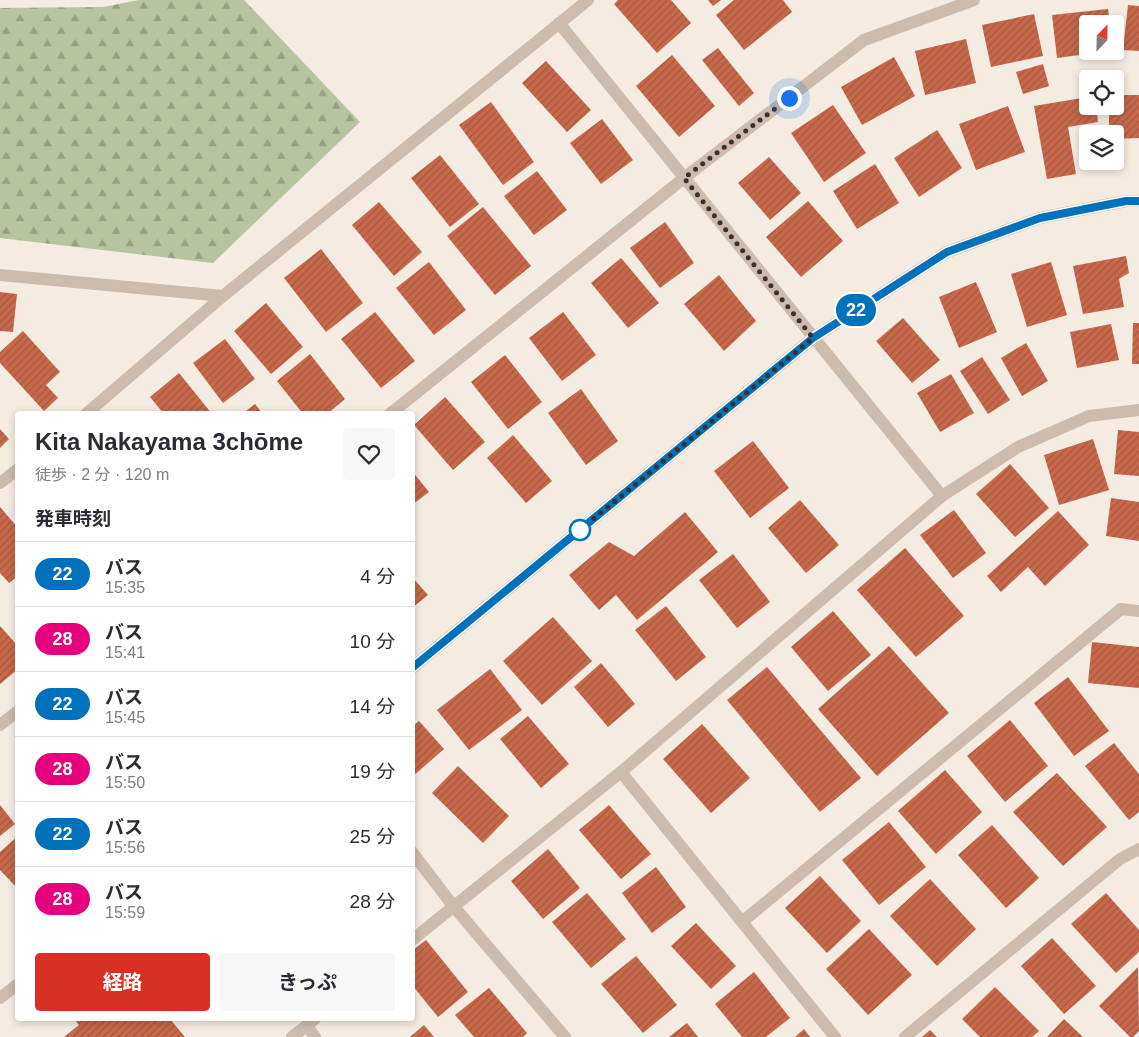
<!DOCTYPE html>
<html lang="ja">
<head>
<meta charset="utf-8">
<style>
	:root { --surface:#fff; --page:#f7f7f7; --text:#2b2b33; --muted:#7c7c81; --line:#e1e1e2; --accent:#d93025 }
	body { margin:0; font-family:Arial,"Noto Sans JP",sans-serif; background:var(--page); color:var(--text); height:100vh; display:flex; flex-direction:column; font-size:19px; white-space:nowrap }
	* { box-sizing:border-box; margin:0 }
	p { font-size:16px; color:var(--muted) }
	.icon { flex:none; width:28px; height:28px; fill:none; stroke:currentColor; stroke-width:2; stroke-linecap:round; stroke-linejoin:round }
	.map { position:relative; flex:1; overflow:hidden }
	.drawer { position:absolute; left:15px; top:411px; width:400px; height:610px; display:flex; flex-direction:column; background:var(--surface); border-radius:5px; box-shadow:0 2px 8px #0003 }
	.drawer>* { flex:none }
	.badge { padding:0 10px; border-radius:16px; font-size:18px; line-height:32px }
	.needle { width:32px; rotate:22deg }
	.buttons { position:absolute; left:1079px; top:15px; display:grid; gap:10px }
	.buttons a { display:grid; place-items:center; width:45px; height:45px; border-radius:5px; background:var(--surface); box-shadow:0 2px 8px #0003; font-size:25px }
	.you { position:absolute; width:25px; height:25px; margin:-12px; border:4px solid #fff; border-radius:50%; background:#1a73e8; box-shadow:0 0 0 8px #1a73e833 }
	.map>.badge { position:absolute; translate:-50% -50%; box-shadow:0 0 0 2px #fff }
	h2 { padding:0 20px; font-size:19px; line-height:45px }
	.round { display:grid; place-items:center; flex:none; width:52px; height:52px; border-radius:5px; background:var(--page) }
	.head { display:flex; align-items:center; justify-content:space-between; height:85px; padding:0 20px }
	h1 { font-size:24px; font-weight:700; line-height:38px }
	.button { display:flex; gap:10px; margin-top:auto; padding:10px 20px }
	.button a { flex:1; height:58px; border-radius:5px; background:var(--accent); color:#fff; font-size:20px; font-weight:700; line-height:58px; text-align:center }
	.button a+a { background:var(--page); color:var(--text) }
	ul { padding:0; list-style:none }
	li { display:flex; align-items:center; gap:15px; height:65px; padding:0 20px; border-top:1px solid var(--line) }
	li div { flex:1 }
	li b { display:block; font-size:19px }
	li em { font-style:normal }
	li .badge { min-width:55px; font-weight:700; text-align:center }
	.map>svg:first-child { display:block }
</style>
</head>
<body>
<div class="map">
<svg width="1139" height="1037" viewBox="0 0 1139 1037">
	<defs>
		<pattern id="forest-firs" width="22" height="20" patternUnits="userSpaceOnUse" patternTransform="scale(1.25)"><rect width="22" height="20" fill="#b8c4a0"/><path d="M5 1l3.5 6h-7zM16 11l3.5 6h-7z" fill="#97a083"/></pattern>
		<pattern id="building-hatch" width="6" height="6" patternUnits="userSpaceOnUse" patternTransform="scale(1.25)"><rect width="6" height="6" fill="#c8694b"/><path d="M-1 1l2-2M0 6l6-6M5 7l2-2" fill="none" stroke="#a4573f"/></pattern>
	</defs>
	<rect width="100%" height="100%" fill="#f4ebe1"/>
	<path fill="url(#forest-firs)" d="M 139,0 L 244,0 L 360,122 L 213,263 L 0,238 L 0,8 L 103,7 Z"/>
	<g fill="url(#building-hatch)">
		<path d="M 618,0 L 671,0 L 691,23 L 657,53 L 614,4 Z"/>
		<path d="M 708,0 L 721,0 L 713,6 Z"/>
		<path d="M 734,0 L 783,0 L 792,12 L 744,50 L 716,15 Z"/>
		<path d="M 1128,5 L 1139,6 L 1139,51 L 1123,50 Z"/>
		<path d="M 1108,9 L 1110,24 L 1088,24 L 1088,51 L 1102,52 L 1057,58 L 1052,15 Z"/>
		<path d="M 1034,14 L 1043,56 L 991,67 L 982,25 Z"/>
		<path d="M 966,39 L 976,83 L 925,95 L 915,51 Z"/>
		<path d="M 718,48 L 754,93 L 739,106 L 702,60 Z"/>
		<path d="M 672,55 L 715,106 L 679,137 L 636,86 Z"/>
		<path d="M 894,57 L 915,96 L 862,125 L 841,87 Z"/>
		<path d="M 546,61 L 591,110 L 567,132 L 522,83 Z"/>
		<path d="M 1043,64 L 1049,86 L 1023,94 L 1016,72 Z"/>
		<path d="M 1115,95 L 1139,95 L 1139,138 L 1115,139 L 1115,134 L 1109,134 L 1109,106 L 1115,106 Z"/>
		<path d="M 1088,97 L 1088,106 L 1096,106 L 1098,122 L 1068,127 L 1076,174 L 1047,179 L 1034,106 Z"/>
		<path d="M 491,102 L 534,162 L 503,185 L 459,125 Z"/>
		<path d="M 833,105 L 866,153 L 824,182 L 791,133 Z"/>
		<path d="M 1008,106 L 1025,152 L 976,170 L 959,124 Z"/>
		<path d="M 602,119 L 633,160 L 601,184 L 570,143 Z"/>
		<path d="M 937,130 L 962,168 L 919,197 L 894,158 Z"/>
		<path d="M 440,155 L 479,204 L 450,227 L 411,178 Z"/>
		<path d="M 769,157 L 801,193 L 770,220 L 738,183 Z"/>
		<path d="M 875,164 L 899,203 L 857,229 L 833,191 Z"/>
		<path d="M 537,171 L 567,210 L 534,235 L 504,196 Z"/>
		<path d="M 808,201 L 843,241 L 801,277 L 766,237 Z"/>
		<path d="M 379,202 L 422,252 L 394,276 L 352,225 Z"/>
		<path d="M 483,207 L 531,266 L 495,295 L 447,236 Z"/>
		<path d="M 665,222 L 694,263 L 660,288 L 630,248 Z"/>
		<path d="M 321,249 L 363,303 L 326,332 L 284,278 Z"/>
		<path d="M 1126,256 L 1129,273 L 1119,279 L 1124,307 L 1083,314 L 1073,266 Z"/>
		<path d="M 621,258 L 659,303 L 628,328 L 591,283 Z"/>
		<path d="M 429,262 L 466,310 L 434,335 L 396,288 Z"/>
		<path d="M 1051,262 L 1067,315 L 1027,327 L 1011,274 Z"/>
		<path d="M 719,275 L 756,321 L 724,351 L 684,304 Z"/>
		<path d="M 976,282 L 997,332 L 959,348 L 939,297 Z"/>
		<path d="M 0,292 L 17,294 L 13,332 L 0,331 Z"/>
		<path d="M 266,303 L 303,347 L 271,374 L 234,331 Z"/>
		<path d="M 375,312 L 415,361 L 381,388 L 341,339 Z"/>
		<path d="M 563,312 L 596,355 L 562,381 L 529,338 Z"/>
		<path d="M 903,318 L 940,360 L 912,383 L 876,341 Z"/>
		<path d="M 1133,323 L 1139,323 L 1139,364 L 1132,364 Z"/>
		<path d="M 1111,324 L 1119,360 L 1077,368 L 1070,332 Z"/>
		<path d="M 23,331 L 60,372 L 46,385 L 58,398 L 44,411 L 0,363 L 0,352 Z"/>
		<path d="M 225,339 L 255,379 L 223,403 L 193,363 Z"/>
		<path d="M 1026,343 L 1048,381 L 1022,396 L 1001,358 Z"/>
		<path d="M 310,354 L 345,399 L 327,414 L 303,414 L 277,381 Z"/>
		<path d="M 505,355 L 542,402 L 508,429 L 471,382 Z"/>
		<path d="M 982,357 L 1010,400 L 988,414 L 960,371 Z"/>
		<path d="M 179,373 L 212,414 L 164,414 L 150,397 Z"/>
		<path d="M 951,374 L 974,413 L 940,432 L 917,393 Z"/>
		<path d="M 581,389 L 618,441 L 586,465 L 548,413 Z"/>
		<path d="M 445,397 L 485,442 L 453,470 L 414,425 Z"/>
		<path d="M 255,404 L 263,414 L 242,414 Z"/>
		<path d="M 0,429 L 9,439 L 0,448 Z"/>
		<path d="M 1118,430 L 1139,432 L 1139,476 L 1114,474 Z"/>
		<path d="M 513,435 L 552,481 L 526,503 L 487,458 Z"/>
		<path d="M 1093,439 L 1109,490 L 1059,505 L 1044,455 Z"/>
		<path d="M 753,441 L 789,488 L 750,518 L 714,471 Z"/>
		<path d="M 1010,464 L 1049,508 L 1015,537 L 976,494 Z"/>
		<path d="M 412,471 L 429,492 L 412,505 Z"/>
		<path d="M 1111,498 L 1139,502 L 1139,541 L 1106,536 Z"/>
		<path d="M 800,500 L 839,545 L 806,573 L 768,528 Z"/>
		<path d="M 0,507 L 18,528 L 18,576 L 9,583 L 0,573 Z"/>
		<path d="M 954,510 L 986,553 L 953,578 L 920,535 Z"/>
		<path d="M 1058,511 L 1089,545 L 1045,586 L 1028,567 L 1001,592 L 987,576 Z"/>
		<path d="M 685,512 L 718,552 L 637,620 L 616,595 L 599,610 L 569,575 L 609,542 L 634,556 Z"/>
		<path d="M 905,548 L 964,616 L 916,657 L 857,590 Z"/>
		<path d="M 733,554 L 770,602 L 737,628 L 699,580 Z"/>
		<path d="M 412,577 L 428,595 L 412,608 Z"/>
		<path d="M 666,606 L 706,657 L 676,681 L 635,630 Z"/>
		<path d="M 833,611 L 871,655 L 828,691 L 791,647 Z"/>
		<path d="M 553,617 L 592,661 L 542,705 L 503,661 Z"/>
		<path d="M 0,626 L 18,646 L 18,669 L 0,684 Z"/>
		<path d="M 1092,642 L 1139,647 L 1139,688 L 1088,683 Z"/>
		<path d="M 889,646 L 949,713 L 877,776 L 818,709 Z"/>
		<path d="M 601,663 L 635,704 L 608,727 L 574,687 Z"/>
		<path d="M 767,667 L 861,778 L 820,812 L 727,700 Z"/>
		<path d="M 490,669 L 522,710 L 469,750 L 437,710 Z"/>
		<path d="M 1068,677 L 1109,731 L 1074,756 L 1034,703 Z"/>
		<path d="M 528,716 L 569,764 L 541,788 L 500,739 Z"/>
		<path d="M 1010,720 L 1048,766 L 1005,802 L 967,756 Z"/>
		<path d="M 419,721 L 444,749 L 412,777 L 412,727 Z"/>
		<path d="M 702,724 L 750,778 L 711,813 L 663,759 Z"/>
		<path d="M 1114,743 L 1139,774 L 1139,812 L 1129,820 L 1085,766 Z"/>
		<path d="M 458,766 L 509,816 L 483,843 L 432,793 Z"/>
		<path d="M 945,770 L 982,812 L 936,854 L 898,811 Z"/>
		<path d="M 1057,773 L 1107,827 L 1063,866 L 1013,812 Z"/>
		<path d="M 0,805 L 15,824 L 0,836 Z"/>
		<path d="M 609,805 L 651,854 L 621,879 L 579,830 Z"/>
		<path d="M 889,822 L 926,867 L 879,905 L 842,860 Z"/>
		<path d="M 992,825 L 1039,878 L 1006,908 L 958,855 Z"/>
		<path d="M 18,836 L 18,889 L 0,870 L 0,852 Z"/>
		<path d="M 548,849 L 580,888 L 543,919 L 511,881 Z"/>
		<path d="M 656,867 L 686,907 L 652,933 L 622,893 Z"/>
		<path d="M 820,876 L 861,921 L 827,953 L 785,908 Z"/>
		<path d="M 930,879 L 976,929 L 937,966 L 890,916 Z"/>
		<path d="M 587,893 L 626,939 L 591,968 L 552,922 Z"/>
		<path d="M 1106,893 L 1139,930 L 1139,952 L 1116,973 L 1071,924 Z"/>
		<path d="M 696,923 L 736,966 L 711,989 L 671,946 Z"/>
		<path d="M 869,929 L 912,975 L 868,1015 L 826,969 Z"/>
		<path d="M 1052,938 L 1096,986 L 1064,1014 L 1021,966 Z"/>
		<path d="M 426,940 L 468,992 L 438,1017 L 412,985 L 412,951 Z"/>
		<path d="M 636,956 L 677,1005 L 643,1033 L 601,984 Z"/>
		<path d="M 1138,967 L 1139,1031 L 1133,1037 L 1130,1037 L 1099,1006 Z"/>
		<path d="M 754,972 L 790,1018 L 766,1037 L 742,1037 L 715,1004 Z"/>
		<path d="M 995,987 L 1039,1031 L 1032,1037 L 980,1037 L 962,1019 Z"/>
		<path d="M 489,988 L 527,1033 L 523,1037 L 474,1037 L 455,1015 Z"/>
		<path d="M 74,1019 L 170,1019 L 185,1037 L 64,1037 L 79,1025 Z"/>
		<path d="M 1064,1019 L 1083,1037 L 1047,1037 Z"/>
		<path d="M 687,1023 L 698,1037 L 669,1037 Z"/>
		<path d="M 424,1025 L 434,1037 L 410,1037 Z"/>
		<path d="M 804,1029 L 810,1037 L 795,1037 Z"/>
		<path d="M 930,1030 L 937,1037 L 922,1037 Z"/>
	</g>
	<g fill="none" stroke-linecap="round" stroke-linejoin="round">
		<g stroke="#cdbbac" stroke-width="12">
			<path d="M 559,23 L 942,496"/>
			<path d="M 0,275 L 223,296"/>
			<path d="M 86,414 L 223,296 L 588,0"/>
			<path d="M 390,414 L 684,178 L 864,40 L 974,0"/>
			<path d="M 0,483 L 18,469"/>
			<path d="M 0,725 L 18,711"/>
			<path d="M 621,772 L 835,1037"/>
			<path d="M 412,852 L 454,907 L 565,1037"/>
			<path d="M 742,922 L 1121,609 L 1139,611"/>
			<path d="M 412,940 L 621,772 L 942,496 L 1018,447 L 1089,416 L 1139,410"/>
			<path d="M 307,1026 L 315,1037"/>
			<path d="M 292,1037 L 315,1019"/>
			<path d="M 905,1037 L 1120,859 L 1139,849"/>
		</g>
		<g stroke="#cdbbac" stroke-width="12">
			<path d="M 412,668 L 813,338 L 947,252 L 1040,218 L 1126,201 L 1139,201"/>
			<path d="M 0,998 L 18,984"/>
		</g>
	</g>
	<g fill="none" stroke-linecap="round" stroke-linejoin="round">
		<defs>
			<path id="line" d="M 412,668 L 813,338 L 947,252 L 1040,218 L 1126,201 L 1139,201"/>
		</defs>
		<use href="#line" stroke="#fff" stroke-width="11"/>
		<use href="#line" stroke="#0072bc" stroke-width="8"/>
		<path stroke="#3b302b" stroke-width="5" stroke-dasharray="0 9" d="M 580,530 L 813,338 L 684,178 L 789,98"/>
	</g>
	<circle fill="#fff" stroke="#0072bc" stroke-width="2.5" cx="580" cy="530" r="10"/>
</svg>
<div class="buttons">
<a><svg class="needle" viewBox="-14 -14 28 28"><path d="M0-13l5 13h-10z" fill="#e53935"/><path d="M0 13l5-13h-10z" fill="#7c7c81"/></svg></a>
<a><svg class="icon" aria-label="locate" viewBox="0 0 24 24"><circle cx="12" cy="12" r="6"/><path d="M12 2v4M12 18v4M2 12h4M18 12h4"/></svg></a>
<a><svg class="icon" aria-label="layers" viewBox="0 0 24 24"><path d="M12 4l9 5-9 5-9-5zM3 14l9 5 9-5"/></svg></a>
</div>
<div class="you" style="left:789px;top:98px"></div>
<b class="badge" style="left:856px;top:310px;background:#0072bc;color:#fff">22</b>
<section class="drawer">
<div class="head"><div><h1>Kita Nakayama 3chōme</h1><p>徒歩 · 2 分 · 120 m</p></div><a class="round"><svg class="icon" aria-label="heart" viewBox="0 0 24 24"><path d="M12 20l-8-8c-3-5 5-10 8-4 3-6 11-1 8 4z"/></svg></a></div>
<h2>発車時刻</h2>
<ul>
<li><span class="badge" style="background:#0072bc;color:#fff">22</span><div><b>バス</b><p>15:35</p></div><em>4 分</em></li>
<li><span class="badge" style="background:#e6007e;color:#fff">28</span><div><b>バス</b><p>15:41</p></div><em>10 分</em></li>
<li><span class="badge" style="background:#0072bc;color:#fff">22</span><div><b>バス</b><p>15:45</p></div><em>14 分</em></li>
<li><span class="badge" style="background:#e6007e;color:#fff">28</span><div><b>バス</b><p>15:50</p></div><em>19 分</em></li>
<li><span class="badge" style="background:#0072bc;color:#fff">22</span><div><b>バス</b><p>15:56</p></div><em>25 分</em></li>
<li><span class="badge" style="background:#e6007e;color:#fff">28</span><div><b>バス</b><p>15:59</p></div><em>28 分</em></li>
</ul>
<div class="button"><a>経路</a><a>きっぷ</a></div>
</section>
</div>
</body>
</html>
